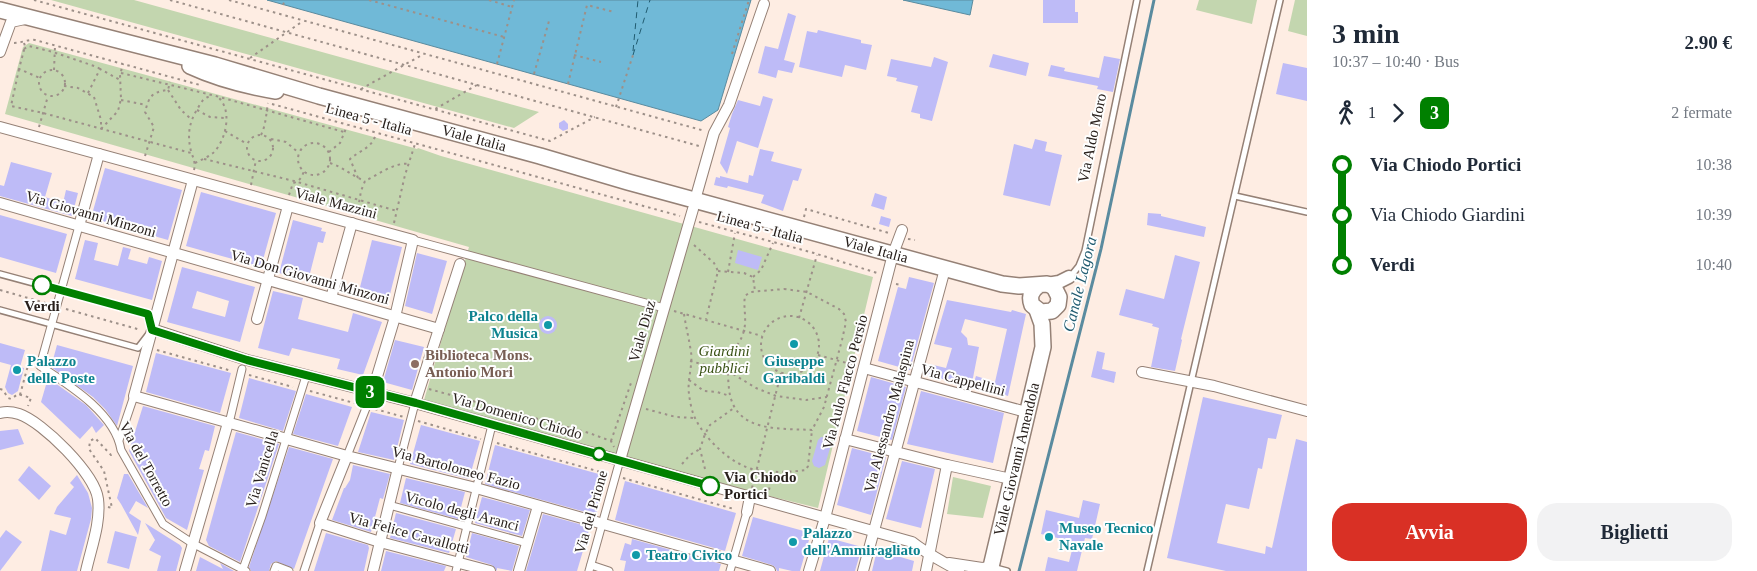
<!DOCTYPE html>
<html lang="it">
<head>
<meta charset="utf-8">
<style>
	:root { --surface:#fff; --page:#f2f2f3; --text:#1f2937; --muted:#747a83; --accent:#d93025 }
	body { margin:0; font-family:"Times New Roman",serif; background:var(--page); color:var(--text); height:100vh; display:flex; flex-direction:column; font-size:19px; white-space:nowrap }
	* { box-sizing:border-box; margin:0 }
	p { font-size:16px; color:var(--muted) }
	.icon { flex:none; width:28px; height:28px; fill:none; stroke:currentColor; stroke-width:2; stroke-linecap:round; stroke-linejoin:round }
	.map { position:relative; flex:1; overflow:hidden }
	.panel { display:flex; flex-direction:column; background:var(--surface); width:450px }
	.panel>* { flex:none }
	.badge { padding:0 10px; border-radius:8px; font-size:18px; line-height:32px }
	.map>.badge { position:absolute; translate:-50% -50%; box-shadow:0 0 0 2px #fff }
	.legs { display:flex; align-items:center; gap:8px; height:55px; padding:0 25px; font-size:16px }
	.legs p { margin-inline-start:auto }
	.overview { display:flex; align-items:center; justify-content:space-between; height:85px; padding:0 25px }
	h1 { font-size:28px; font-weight:700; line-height:38px }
	.primary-button { display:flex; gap:10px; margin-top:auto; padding:10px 25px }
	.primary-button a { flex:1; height:58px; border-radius:20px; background:var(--accent); color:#fff; font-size:20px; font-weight:700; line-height:58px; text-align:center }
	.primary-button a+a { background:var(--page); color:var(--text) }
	ul { padding:0 25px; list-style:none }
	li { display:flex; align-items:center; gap:18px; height:50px; font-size:19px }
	li i { display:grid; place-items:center; width:8px; height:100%; margin:0 6px; background:currentColor }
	li i::after { content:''; width:12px; height:12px; margin:-6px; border:4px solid; border-radius:50%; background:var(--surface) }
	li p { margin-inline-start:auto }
	li:first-child i { background:linear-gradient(#0000 50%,currentColor 0) }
	li:last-child i { background:linear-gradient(currentColor 50%,#0000 0) }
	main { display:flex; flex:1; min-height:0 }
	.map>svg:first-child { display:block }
</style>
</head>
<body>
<main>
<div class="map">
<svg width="1307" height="571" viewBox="0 0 1307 571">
	<rect width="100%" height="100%" fill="#feede3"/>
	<g fill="#c3d6af">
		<path d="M 51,0 L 134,0 L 539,112 L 514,128 Z"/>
		<path d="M 1199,0 L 1257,0 L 1252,24 L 1196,10 Z"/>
		<path d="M 1295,0 L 1307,0 L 1307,36 L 1288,31 Z"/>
		<path d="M 29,43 L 414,148 L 417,149 L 418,148 L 441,156 L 873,277 L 818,508 L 745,490 L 424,400 L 469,247 L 5,114 L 23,47 Z"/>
		<path d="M 953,477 L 991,486 L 983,518 L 947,514 Z"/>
	</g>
	<g fill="#70b9d7" stroke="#5a8b9f">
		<path d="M 267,0 L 751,0 L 718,110 L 701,121 Z"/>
		<path d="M 903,0 L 973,0 L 970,15 Z"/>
	</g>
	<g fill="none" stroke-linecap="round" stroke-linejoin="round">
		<path stroke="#5a8b9f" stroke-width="3" d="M 1019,571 L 1101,249 L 1154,0"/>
		<g stroke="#215c71" stroke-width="1" stroke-dasharray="6 5" stroke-linecap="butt">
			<path d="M 633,51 L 638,0"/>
			<path d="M 633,55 L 650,0"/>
		</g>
	</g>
	<g fill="#bebbf7" fill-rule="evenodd">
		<path d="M 1043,0 L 1075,0 L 1075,12 L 1078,12 L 1078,23 L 1043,23 Z"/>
		<path d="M 788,13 L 796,16 L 784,60 L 795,63 L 792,73 L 778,70 L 776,78 L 758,73 L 765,46 L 778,49 Z"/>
		<path d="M 818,30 L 861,40 L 861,43 L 872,45 L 866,70 L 845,65 L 842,77 L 799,67 L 807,31 L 817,33 Z"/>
		<path d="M 993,54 L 1029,63 L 1026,76 L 989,67 Z"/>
		<path d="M 1104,56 L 1120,59 L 1113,92 L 1097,89 L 1098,86 L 1048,76 L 1051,65 L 1065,68 L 1064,71 L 1099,78 Z"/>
		<path d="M 934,57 L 948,62 L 932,121 L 920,118 L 920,114 L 911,112 L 918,86 L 896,81 L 897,78 L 887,76 L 891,59 L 931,67 Z"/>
		<path d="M 1283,63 L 1307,68 L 1307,101 L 1276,94 Z"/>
		<path d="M 763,96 L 773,99 L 758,148 L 737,141 L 727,174 L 720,163 L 730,128 L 728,127 L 732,114 L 738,100 L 760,106 Z"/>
		<path d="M 564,120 L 568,124 L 568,129 L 563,131 L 559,128 L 559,123 Z"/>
		<path d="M 1035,139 L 1047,142 L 1045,151 L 1062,155 L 1050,206 L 1003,195 L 1014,144 L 1032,149 Z"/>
		<path d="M 760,149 L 774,152 L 771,161 L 802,169 L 798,181 L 793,180 L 783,211 L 761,203 L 764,195 L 728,186 L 727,188 L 714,185 L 716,177 L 720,178 L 720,176 L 748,183 L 749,175 L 753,176 Z"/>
		<path d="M 11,162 L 52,173 L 45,197 L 63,203 L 66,190 L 78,193 L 72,216 L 0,196 L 0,185 L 4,186 Z"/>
		<path d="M 105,168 L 182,190 L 168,240 L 91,218 Z"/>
		<path d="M 201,192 L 276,213 L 261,267 L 186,246 Z"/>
		<path d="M 875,193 L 887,197 L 884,210 L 871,206 Z"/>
		<path d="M 1148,213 L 1161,214 L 1161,216 L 1206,227 L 1204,237 L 1147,225 Z"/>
		<path d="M 0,215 L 67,234 L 56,273 L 0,257 Z"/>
		<path d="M 881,216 L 891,219 L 889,227 L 879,224 Z"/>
		<path d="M 293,220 L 322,228 L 321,231 L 326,232 L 323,243 L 318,242 L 308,281 L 279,273 Z"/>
		<path d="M 85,240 L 98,243 L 94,260 L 118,266 L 123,247 L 131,249 L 128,259 L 147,264 L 149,257 L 162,261 L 152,300 L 75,279 Z"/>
		<path d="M 372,240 L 402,247 L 388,302 L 358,295 Z"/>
		<path d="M 738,250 L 762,257 L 758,270 L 735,263 Z"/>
		<path d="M 417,253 L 447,261 L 432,314 L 405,306 Z"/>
		<path d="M 1175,255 L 1200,262 L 1181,339 L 1182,340 L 1175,371 L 1151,367 L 1159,328 L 1152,326 L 1153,324 L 1119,315 L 1126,289 L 1164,299 Z"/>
		<path d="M 182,267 L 255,287 L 240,342 L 167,322 ZM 197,291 L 229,301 L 225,317 L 192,308 Z"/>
		<path d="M 909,277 L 934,283 L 910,370 L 878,361 L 898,287 L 906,289 Z"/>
		<path d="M 273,291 L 303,298 L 298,319 L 348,332 L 353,313 L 382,322 L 363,375 L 337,369 L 340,359 L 292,348 L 289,356 L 258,348 Z"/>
		<path d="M 947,300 L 1011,312 L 1012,310 L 1026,314 L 1008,396 L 973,385 L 976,376 L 995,382 L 1007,329 L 965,319 L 961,332 L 967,338 L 968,345 L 979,347 L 972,383 L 950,379 L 950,381 L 927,375 L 929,364 L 946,368 L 952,348 L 934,344 Z"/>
		<circle cx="548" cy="325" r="9"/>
		<path d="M 395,340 L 424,347 L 412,390 L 383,382 Z"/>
		<path d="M 0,343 L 25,350 L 20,367 L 24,368 L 18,391 L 12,395 L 8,393 L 5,387 L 11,365 L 0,362 Z"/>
		<path d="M 57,345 L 133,366 L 117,426 L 105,409 L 93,397 L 51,367 Z"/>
		<path d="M 1097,351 L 1105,353 L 1102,369 L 1116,372 L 1114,383 L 1091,377 Z"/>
		<path d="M 156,353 L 231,373 L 220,413 L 146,392 Z"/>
		<path d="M 871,377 L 906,387 L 892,440 L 857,431 Z"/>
		<path d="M 48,378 L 86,405 L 104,425 L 96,433 L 92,426 L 80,439 L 41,402 Z"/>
		<path d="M 249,378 L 296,391 L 283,431 L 239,418 Z"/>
		<path d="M 921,391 L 1004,413 L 993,463 L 907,444 Z"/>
		<path d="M 306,394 L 352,407 L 338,446 L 293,434 Z"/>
		<path d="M 1203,397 L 1282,415 L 1276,439 L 1268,438 L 1262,469 L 1258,468 L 1249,509 L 1226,504 L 1217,543 L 1265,554 L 1266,546 L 1272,548 L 1296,439 L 1307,442 L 1307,571 L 1226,571 L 1167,558 Z"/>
		<path d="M 143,406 L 215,426 L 209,451 L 205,450 L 199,469 L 204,470 L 187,530 L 166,518 L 129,451 Z"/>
		<path d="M 371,412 L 404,420 L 394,460 L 358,452 Z"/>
		<path d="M 421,425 L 480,441 L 469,479 L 410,464 Z"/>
		<path d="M 18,429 L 24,444 L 0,450 L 0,431 Z"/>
		<path d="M 236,432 L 279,444 L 240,562 L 209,546 L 206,540 Z"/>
		<path d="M 821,437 L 828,438 L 831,445 L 825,465 L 819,468 L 814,466 L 812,461 L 818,440 Z"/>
		<path d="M 495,445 L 606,476 L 596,515 L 485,484 Z"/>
		<path d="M 289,447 L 333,459 L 294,569 L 276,561 L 271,564 L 269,571 L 251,571 L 249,567 Z"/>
		<path d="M 852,448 L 886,457 L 871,515 L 837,505 Z"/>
		<path d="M 902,461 L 935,469 L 921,528 L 886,519 Z"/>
		<path d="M 353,465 L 390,474 L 383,499 L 380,498 L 371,532 L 332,520 L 344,488 L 345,488 L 350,480 Z"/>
		<path d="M 29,466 L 51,486 L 39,500 L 18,480 Z"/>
		<path d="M 124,474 L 128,474 L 148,508 L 136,501 L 129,513 L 141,521 L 138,535 L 121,504 L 117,498 Z"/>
		<path d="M 77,475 L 88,493 L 92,508 L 91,519 L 77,571 L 41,571 L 50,530 L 66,535 L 71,518 L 54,514 L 57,507 L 74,487 L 70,483 Z"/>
		<path d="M 406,478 L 465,492 L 458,519 L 400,503 Z"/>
		<path d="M 625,481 L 736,513 L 725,551 L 615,520 Z"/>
		<path d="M 482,497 L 530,510 L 522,536 L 475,523 Z"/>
		<path d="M 1083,500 L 1100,504 L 1092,539 L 1085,538 L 1077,571 L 1045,571 L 1048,557 L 1069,562 L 1074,542 L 1041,534 L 1046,510 L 1079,518 Z"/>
		<path d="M 396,513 L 456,529 L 449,553 L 390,538 Z"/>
		<path d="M 543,514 L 590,527 L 577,571 L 526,571 Z"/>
		<path d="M 753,517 L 811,533 L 800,571 L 792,571 L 779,568 L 779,571 L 777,571 L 775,567 L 772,565 L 742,556 Z"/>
		<path d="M 145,523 L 180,545 L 182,548 L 176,571 L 157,571 L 161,556 L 149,550 L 155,540 Z"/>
		<path d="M 6,530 L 22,542 L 0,571 L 0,538 Z"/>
		<path d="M 115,531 L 137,537 L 129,569 L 107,563 Z"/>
		<path d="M 326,533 L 368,545 L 369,548 L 364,571 L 314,571 Z"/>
		<path d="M 472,533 L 519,546 L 512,571 L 497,568 L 497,571 L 492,565 L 466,557 Z"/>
		<path d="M 829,538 L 862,547 L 855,571 L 820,571 Z"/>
		<path d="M 632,539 L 721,564 L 719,571 L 624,571 L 626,561 L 620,560 L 625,543 L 631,545 Z"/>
		<path d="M 877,550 L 914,561 L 912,571 L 872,571 Z"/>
		<path d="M 386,551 L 446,566 L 444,571 L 381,571 Z"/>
		<path d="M 200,557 L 223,569 L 220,563 L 234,571 L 196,571 Z"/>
	</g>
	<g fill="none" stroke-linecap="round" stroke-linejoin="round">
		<defs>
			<g id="service">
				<path d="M 1235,196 L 1307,212"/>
				<path d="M 0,274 L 148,314 L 151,326"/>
				<path d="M 1070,277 L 1079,266 L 1085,251 L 1137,0"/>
				<path d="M 0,310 L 138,348 L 148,335"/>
				<path d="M 992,567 L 1007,571"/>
				<path d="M 1147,571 L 1280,0"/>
			</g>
			<g id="pedestrian">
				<path d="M 79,226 L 40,366 C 69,385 115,413 121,450 L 163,524 L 192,543 L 246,571"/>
				<path d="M 413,240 L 664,308"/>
				<path d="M 230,419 L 242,369"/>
				<path d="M 119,440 L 134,396"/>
				<path d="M 347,456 L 372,393"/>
				<path d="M 398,468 L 415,403"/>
				<path d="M 389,505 L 527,543"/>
				<path d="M 591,565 L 609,571"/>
				<path d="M 243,569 L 262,516 L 306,376"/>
				<path d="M 274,571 L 276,566 L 289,571"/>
				<path d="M 304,571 L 320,523"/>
				<path d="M 456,571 L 492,425"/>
				<path d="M 589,571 L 620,460"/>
				<path d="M 730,571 L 747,512"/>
			</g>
			<g id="minor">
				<path d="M 0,52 L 11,22 L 25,19"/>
				<path d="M 0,127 L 413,240 L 395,317 L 372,393"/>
				<path d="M 193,180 L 134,396 L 347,456 L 476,488 L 770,571"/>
				<path d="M 695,200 L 714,133 L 729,105 L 764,4"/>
				<path d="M 0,203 L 439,329"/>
				<path d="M 79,226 L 99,154"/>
				<path d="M 331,298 L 352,223"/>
				<path d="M 257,319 L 288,206"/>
				<path d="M 152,329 L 247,360 L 415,403 L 912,542 C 927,554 942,561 959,571"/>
				<path d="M 864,368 L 1026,412"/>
				<path d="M 1142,372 L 1214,386 L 1307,411"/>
				<path d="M 415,403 L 460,264"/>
				<path d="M 0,413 C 6,411 13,412 19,414 C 43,422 95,474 98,499 C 101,523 91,548 86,571"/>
				<path d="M 845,439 L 947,465"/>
				<path d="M 347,456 L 320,523 L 380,542 L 490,571"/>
				<path d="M 620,460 L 693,209"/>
				<path d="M 747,512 L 750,497"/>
				<path d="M 949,563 L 982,568 L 991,567"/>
				<path d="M 185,571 L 228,423"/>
				<path d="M 373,571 L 398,468"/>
				<path d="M 519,571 L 538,506"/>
				<path d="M 809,571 L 825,518 L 893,254 L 902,230"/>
				<path d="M 863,571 L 945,269"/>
				<path d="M 926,571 L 947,465 L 1011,479"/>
			</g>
			<path id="tertiary" d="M 1047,284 L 1059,282 L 1069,277"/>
			<g id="primary">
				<path id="s1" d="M 0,10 L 215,65 L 319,96 L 540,156 L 628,182 L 1002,284 L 1019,286 L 1047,284 L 1052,286 L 1055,289 L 1059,297 L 1058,305 L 1052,311 L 1041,312 L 1032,305 C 1029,297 1031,291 1038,286"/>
				<path d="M 190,66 C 218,79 246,86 276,91"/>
				<path id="s2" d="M 990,571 L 1043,347 L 1042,324 L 1037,310"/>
			</g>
		</defs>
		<use href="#service" stroke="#958176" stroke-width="8"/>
		<use href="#pedestrian" stroke="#958176" stroke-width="9"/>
		<use href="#minor" stroke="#958176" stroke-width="12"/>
		<use href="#tertiary" stroke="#958176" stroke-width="15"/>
		<use href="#primary" stroke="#958176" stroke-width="18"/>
		<g stroke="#9d9089" stroke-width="2" stroke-dasharray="2.5 4" stroke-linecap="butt">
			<path d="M 34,0 L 550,141 L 595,117"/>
			<path d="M 170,0 L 477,85 L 435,109"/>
			<path d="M 229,0 L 705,131"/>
			<path d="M 369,0 L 504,37"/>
			<path d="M 489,0 L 512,7"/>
			<path d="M 283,5 L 285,0"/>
			<path d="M 14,43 C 22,43 28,39 35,40 L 200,85"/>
			<path d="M 24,43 L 25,46 L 19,69 L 40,78"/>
			<path d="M 24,49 L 29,46 L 53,52 L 97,67 L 100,69"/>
			<path d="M 732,54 L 749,0"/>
			<path d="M 574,55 L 601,62"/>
			<path d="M 250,58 L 303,21"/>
			<path d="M 497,64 L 514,0"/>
			<path d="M 19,69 L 11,106 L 43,113 L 191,153"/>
			<path d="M 54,70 L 55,46"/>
			<circle cx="52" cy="83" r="13"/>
			<path d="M 121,73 L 216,96 L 344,132"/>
			<path d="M 534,74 L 549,21"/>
			<path d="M 568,84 L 587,5 L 614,12"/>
			<path d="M 477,85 L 699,146"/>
			<path d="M 64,86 L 78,88 L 94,97 L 101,120 L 101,129"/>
			<path d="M 361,89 L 422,55"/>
			<path d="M 168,90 L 181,110 L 191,119"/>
			<path d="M 88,93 L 100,69 L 120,80"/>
			<path d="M 121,100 L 146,105"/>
			<path d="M 272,104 L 680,216"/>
			<path d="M 616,107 L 633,55"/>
			<path d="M 197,110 L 210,117 L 225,118"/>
			<path d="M 39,127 L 48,96"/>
			<path d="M 101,129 L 118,111 L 121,99 L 120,75 L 123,64"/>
			<path d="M 225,131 L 247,144"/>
			<path d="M 261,135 C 266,125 266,114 268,103"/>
			<circle cx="260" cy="148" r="13"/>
			<path d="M 271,139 L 286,142 L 299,153"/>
			<circle cx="314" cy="159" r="16"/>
			<path d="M 329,152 L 340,143 L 347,126"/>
			<path d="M 145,156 L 154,127 L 145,112 C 149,97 151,92 168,90 L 170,82"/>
			<path d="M 204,159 L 294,181 L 397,211"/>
			<path d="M 195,163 C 201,160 208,157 213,153 C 226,141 233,110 218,97"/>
			<path d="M 330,163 C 343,167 352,176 365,181"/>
			<path d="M 194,170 C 196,163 193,158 191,151 C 187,135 189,122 198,108 C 201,102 204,97 212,96"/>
			<path d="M 358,178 L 350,159 C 360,150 373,148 376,133"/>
			<path d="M 251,185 L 256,160"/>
			<path d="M 289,195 L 293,183 C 299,182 302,177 304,171"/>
			<path d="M 357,215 L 361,191 L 365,181 C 378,175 394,162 409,164"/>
			<path d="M 804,217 L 806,209 L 889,233"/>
			<path d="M 699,222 L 814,253 L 877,273"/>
			<path d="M 394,223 L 405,175 L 415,144"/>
			<path d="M 908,239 L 915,240"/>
			<path d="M 694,245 L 714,263 L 718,271 L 706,319"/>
			<path d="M 718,271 L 744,273 L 753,277 L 755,291"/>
			<path d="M 728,272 L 735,233"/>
			<path d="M 753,277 L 761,270 L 773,243"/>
			<path d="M 896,284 L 902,285"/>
			<path d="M 784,289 L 807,292 L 839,309 L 844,314 L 846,322 L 842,340 L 824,407 L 812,430 C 778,428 734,433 729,389 C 728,379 727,368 730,358 C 734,348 742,341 744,330 C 747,319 743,307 745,296 L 750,292 Z"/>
			<path d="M 0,290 L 49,304"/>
			<path d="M 66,309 L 141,330"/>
			<path d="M 674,311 L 762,336"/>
			<path d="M 684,314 C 686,327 689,339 691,352 C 693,365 687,380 689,394 C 690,402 692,413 696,420 C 706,440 733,466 756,470 C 772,473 790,472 806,470 L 808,466 L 812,430"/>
			<circle cx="790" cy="345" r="29"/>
			<path d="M 799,318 L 817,255"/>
			<path d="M 157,350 L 232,371"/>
			<path d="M 818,355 L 854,365"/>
			<path d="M 690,361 L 728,371 L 756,388 L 776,396 L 806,400 L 827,397"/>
			<path d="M 249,375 L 293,387"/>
			<path d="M 689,380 L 704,391 L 717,392 L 730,396"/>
			<path d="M 0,389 L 3,390 L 8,398 L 11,399 L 18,394 L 31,398 L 28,406"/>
			<path d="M 429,389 L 589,433 L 611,441 L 614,447"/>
			<path d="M 310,391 L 358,404"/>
			<path d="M 20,395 L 31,354 L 33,355"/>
			<path d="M 375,409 L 404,417"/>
			<path d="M 646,409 L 676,417 L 695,418"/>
			<path d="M 418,421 L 481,439"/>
			<path d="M 611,441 L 632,380"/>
			<path d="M 497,443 L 608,474"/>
			<path d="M 682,464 L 690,455 L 700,449"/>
			<path d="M 705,469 L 700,449 L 705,434 L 710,425 L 734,408"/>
			<path d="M 623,478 L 734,509"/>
			<path d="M 752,488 L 781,373"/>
			<path d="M 769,490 L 770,485"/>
			<path d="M 108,507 L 112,508 L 104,471 L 89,449 L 90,441 L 95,438 L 111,455 L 114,453"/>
		</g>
		<use href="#service" stroke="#fff" stroke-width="5"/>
		<use href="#pedestrian" stroke="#fff" stroke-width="7"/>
		<use href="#minor" stroke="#fff" stroke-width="10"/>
		<use href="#tertiary" stroke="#fff" stroke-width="12"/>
		<use href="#primary" stroke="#fff" stroke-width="15"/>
	</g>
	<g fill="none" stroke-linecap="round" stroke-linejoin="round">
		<defs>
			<path id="line-1" d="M 42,285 L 148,314 L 152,330 L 247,360 L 416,403 L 710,486"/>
		</defs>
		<use href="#line-1" stroke="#fff" stroke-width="11"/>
		<use href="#line-1" stroke="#008000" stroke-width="8"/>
	</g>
	<g fill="#fff" stroke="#008000" stroke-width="2.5">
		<circle cx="42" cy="285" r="9"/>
		<circle cx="599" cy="454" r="6"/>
		<circle cx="710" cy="486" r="9"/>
	</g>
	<g fill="#0f9aa8" stroke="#fefefe" stroke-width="2">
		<circle cx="548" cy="325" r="5"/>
		<circle cx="794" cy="344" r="5"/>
		<circle cx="17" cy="370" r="5"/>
		<circle cx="1049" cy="537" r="5"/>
		<circle cx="793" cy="542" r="5"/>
		<circle cx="636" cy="555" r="5"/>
	</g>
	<circle fill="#8d6e63" stroke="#fefefe" stroke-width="2" cx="415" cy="364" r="5"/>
	<g text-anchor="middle" stroke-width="4" stroke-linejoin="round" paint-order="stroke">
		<g font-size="15" fill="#28201c" stroke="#fefefe">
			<text transform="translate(369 119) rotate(15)" y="5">Linea 5 - Italia</text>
			<text dy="5" stroke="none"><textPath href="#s1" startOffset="491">Viale Italia</textPath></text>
			<text transform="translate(1092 138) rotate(-78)" y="5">Via Aldo Moro</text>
			<text transform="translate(336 203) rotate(15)" y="5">Viale Mazzini</text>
			<text transform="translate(91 214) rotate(16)" y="5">Via Giovanni Minzoni</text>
			<text transform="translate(760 227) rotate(15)" y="5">Linea 5 - Italia</text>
			<text dy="5" stroke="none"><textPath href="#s1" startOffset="908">Viale Italia</textPath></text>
			<text transform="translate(310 277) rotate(16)" y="5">Via Don Giovanni Minzoni</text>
			<text transform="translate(642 331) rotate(-74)" y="5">Viale Diaz</text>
			<text transform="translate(963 380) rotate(15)" y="5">Via Cappellini</text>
			<text transform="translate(845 382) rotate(-75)" y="5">Via Aulo Flacco Persio</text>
			<text transform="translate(517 416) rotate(16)" y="5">Via Domenico Chiodo</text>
			<text transform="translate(889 416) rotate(-75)" y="5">Via Alessandro Malaspina</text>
			<text dy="5" stroke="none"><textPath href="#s2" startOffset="115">Viale Giovanni Amendola</textPath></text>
			<text transform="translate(146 464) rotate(61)" y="5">Via del Torretto</text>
			<text transform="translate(456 468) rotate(15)" y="5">Via Bartolomeo Fazio</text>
			<text transform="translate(262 469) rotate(-73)" y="5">Via Vanicella</text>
			<text transform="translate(462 511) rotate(15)" y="5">Vicolo degli Aranci</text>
			<text transform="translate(591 512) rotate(-74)" y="5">Via del Prione</text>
			<text transform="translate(409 533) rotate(15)" y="5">Via Felice Cavallotti</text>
		</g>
		<g font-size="15" font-weight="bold" fill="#28201c" stroke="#fefefe">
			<text x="42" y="311">Verdi</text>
			<text x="724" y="482" text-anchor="start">Via Chiodo<tspan x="724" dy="17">Portici</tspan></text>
		</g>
		<g font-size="15" font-weight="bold" fill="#0d838f" stroke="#fefefe" text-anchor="start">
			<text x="538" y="321" text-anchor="end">Palco della<tspan x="538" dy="17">Musica</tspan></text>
			<text x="27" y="366">Palazzo<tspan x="27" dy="17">delle Poste</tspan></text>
			<text x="794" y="366" text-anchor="middle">Giuseppe<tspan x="794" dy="17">Garibaldi</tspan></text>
			<text x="1059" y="533">Museo Tecnico<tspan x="1059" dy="17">Navale</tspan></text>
			<text x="803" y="538">Palazzo<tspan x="803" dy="17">dell'Ammiragliato</tspan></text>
			<text x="646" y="560">Teatro Civico</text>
		</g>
		<g font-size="15" font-style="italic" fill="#3a5215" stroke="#fefefe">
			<text x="724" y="356">Giardini<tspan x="724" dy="17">pubblici</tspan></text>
		</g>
		<g font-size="15" font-weight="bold" fill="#785e54" stroke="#fefefe" text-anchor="start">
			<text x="425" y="360">Biblioteca Mons.<tspan x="425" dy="17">Antonio Mori</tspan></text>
		</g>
		<g font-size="16" font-style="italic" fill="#215c71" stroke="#fefefe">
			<text transform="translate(1079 284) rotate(-76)" y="6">Canale Lagora</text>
		</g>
	</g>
</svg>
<b class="badge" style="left:370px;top:392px;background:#008000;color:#fff">3</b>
</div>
<section class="panel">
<div class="overview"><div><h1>3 min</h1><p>10:37 – 10:40 · Bus</p></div><b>2.90 €</b></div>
<div class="legs"><svg class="icon" aria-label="walk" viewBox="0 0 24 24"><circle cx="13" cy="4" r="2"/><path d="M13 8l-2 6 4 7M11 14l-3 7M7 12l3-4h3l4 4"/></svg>1<svg class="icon" aria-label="forward" viewBox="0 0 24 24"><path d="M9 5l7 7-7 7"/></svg><b class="badge" style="background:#008000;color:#fff">3</b><p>2 fermate</p></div>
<ul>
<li><i style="color:#008000"></i><b>Via Chiodo Portici</b><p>10:38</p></li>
<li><i style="color:#008000"></i><span>Via Chiodo Giardini</span><p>10:39</p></li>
<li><i style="color:#008000"></i><b>Verdi</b><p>10:40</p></li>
</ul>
<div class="primary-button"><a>Avvia</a><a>Biglietti</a></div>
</section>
</main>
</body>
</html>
